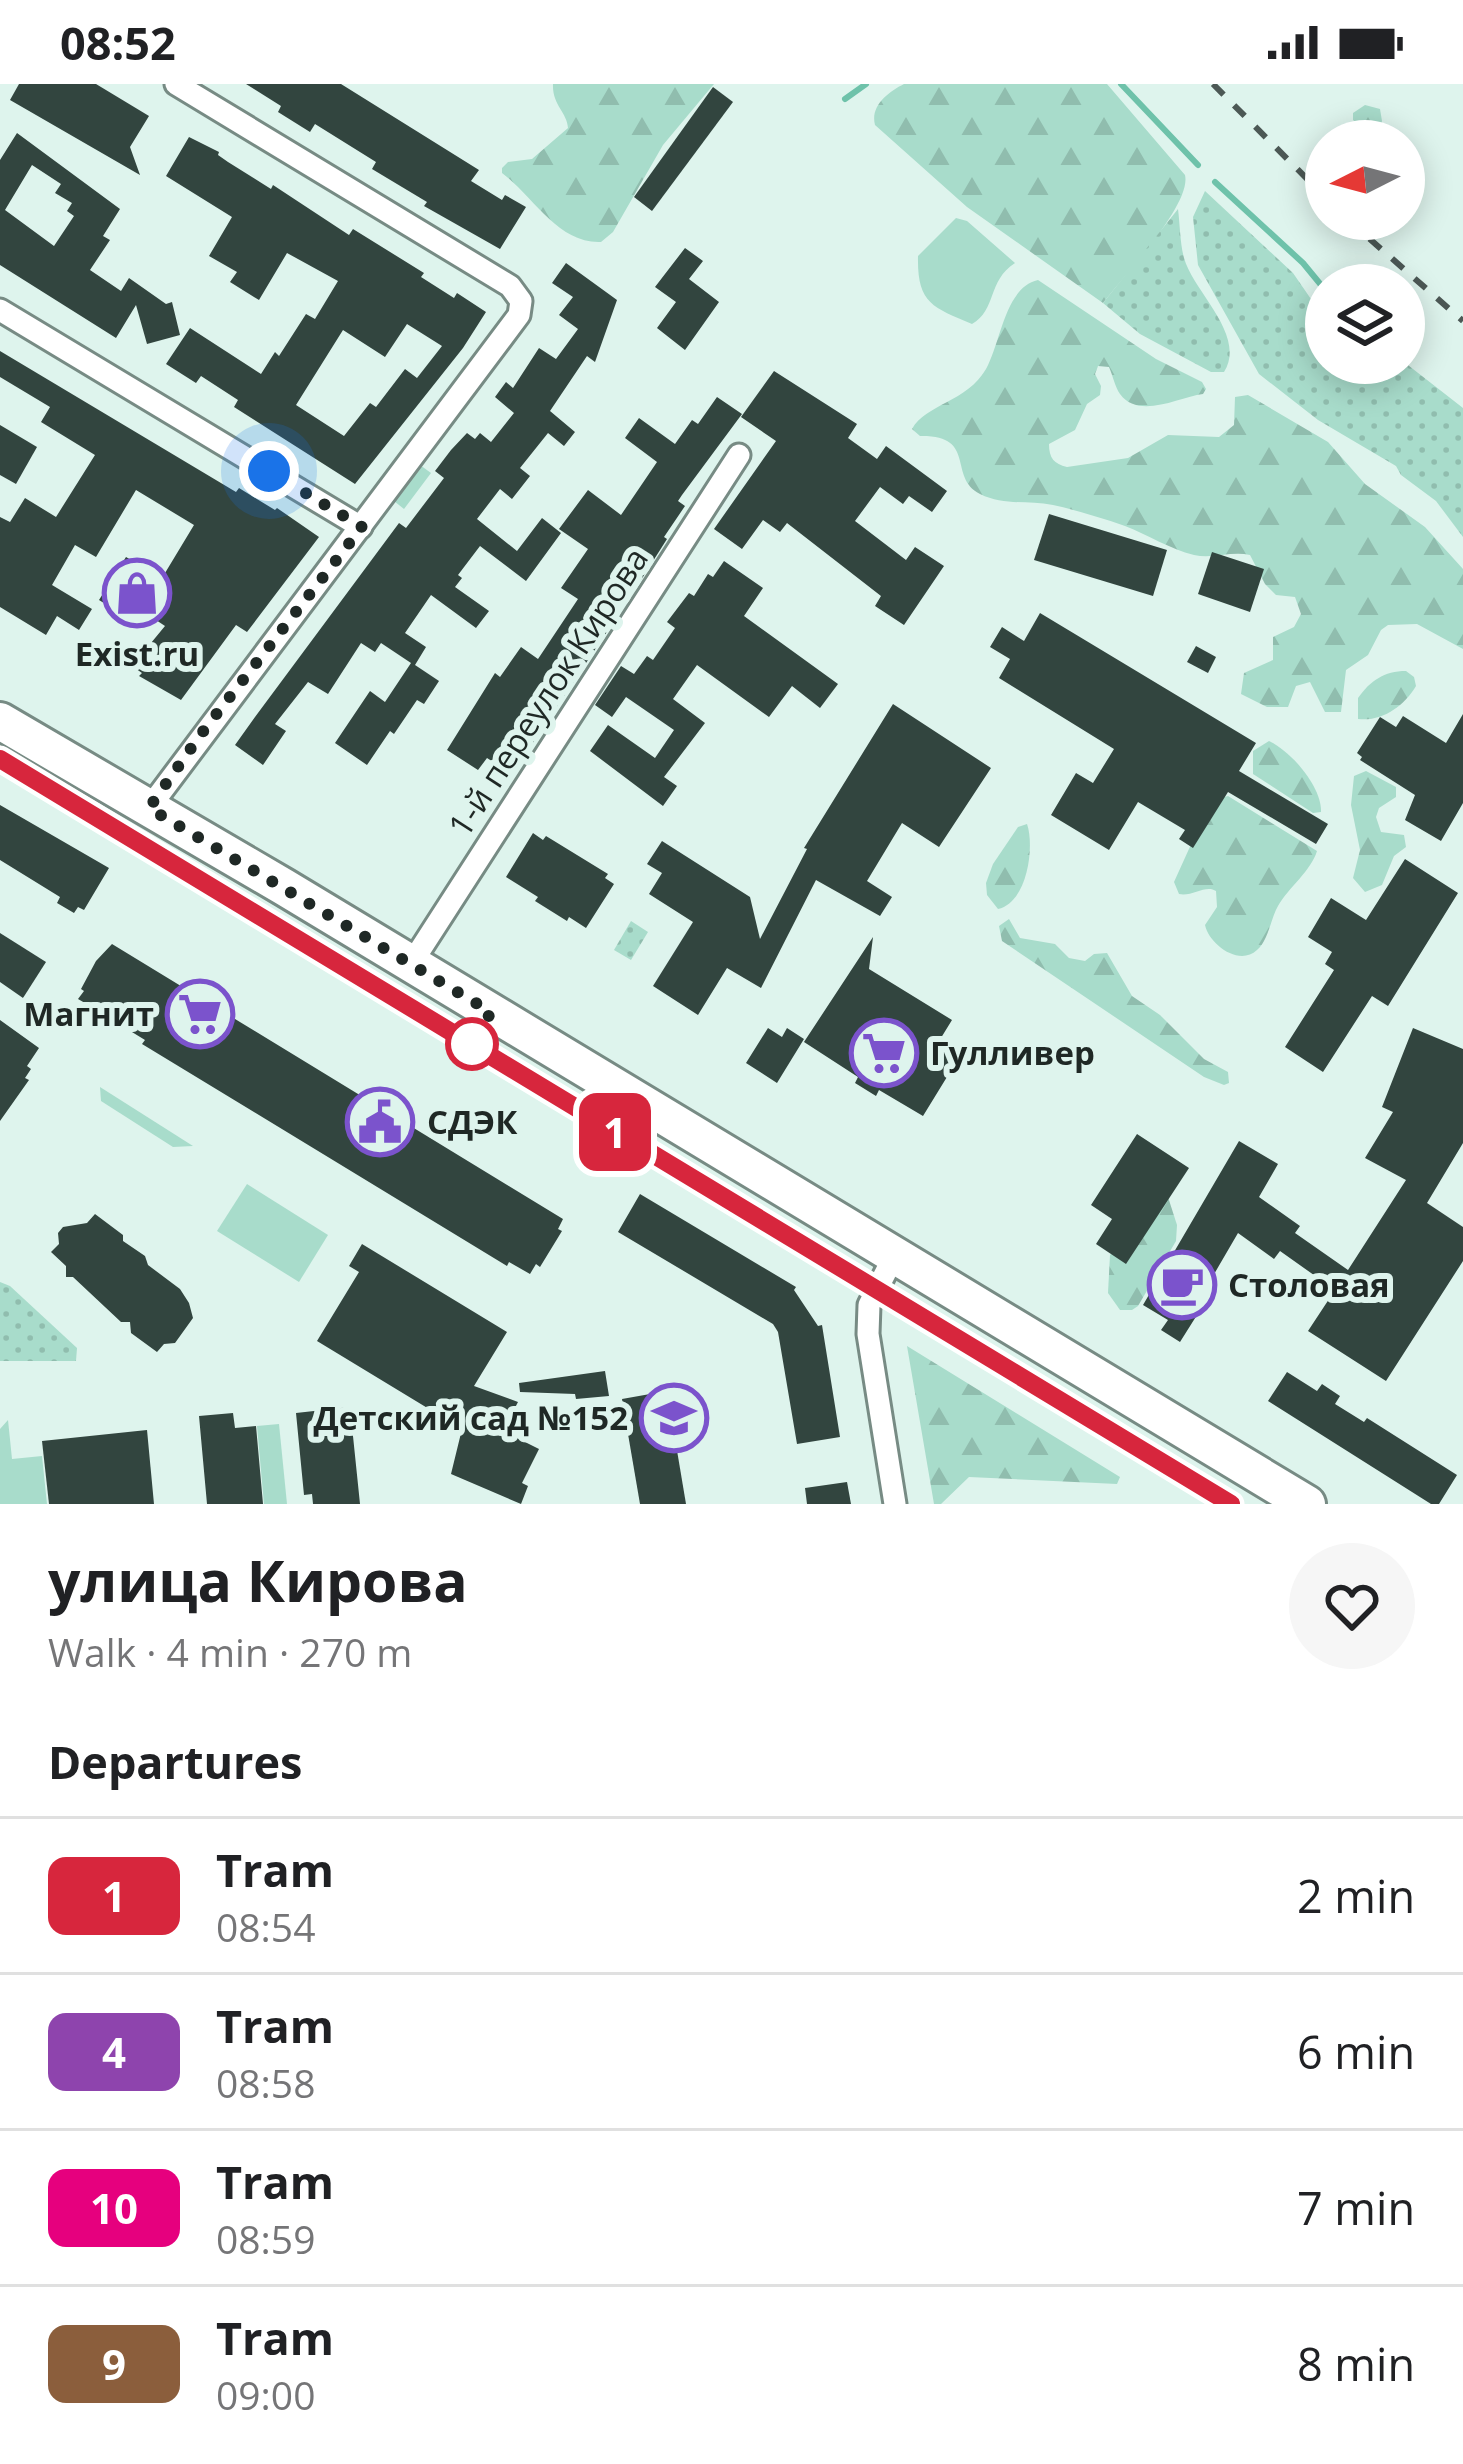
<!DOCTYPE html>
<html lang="en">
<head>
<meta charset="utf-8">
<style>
	:root { --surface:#fff; --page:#f6f6f6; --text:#202124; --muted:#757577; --line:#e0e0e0 }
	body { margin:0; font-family:"Open Sans",sans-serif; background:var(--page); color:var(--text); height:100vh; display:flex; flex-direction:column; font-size:45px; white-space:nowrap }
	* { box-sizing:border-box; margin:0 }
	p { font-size:39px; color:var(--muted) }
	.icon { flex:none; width:66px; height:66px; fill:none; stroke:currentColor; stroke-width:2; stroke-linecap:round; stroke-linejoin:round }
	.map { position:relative; height:1420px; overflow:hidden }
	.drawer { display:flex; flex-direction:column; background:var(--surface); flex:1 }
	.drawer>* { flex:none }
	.badge { padding:0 24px; border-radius:18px; font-size:42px; line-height:78px }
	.needle { width:78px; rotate:264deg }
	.fabs { position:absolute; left:1305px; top:36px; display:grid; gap:24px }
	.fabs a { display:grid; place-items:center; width:120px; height:120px; border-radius:50%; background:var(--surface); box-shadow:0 6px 30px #0003; font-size:60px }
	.you { position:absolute; width:60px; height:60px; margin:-30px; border:9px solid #fff; border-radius:50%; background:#1a73e8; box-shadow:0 0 0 18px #1a73e833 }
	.map>.badge { position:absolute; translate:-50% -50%; box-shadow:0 0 0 6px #fff }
	h2 { padding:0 48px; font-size:45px; line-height:108px }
	.round { display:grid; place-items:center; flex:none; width:126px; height:126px; border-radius:63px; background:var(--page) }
	.headline { display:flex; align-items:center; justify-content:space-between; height:204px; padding:0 48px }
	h1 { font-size:57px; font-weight:700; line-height:90px }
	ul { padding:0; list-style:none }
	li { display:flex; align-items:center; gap:36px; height:156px; padding:0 48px; border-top:3px solid var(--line) }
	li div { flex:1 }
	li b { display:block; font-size:45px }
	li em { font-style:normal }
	li .badge { min-width:132px; font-weight:700; text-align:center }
	.status { display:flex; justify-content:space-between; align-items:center; height:84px; padding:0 60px; background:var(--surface); direction:ltr }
	.status svg { height:33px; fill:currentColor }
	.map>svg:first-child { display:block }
</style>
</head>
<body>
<div class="status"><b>08:52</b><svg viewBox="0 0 49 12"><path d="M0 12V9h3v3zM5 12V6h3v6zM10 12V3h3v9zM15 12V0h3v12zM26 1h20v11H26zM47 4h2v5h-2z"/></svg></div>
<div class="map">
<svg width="1463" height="1420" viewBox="0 0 1463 1420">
	<defs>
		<pattern id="forest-firs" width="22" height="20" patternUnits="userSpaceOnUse" patternTransform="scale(3)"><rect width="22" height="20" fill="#a8dccb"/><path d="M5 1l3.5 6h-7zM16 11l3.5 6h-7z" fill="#90bdae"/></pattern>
		<pattern id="park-dots" width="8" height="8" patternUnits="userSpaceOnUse" patternTransform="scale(3)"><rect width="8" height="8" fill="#a8dccb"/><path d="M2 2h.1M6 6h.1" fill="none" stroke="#90bdae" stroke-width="1.8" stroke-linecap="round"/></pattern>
	</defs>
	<rect width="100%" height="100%" fill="#def4ed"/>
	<g fill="#a8dccb">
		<path d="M 956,134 L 967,137 L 1015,179 C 987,197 997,226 972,240 C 932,223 917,219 918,172 Z"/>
		<path d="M 420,381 L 431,389 L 404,425 L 394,417 Z"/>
		<path d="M 100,1003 L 193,1062 L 173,1063 L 101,1017 Z"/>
		<path d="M 247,1100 L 328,1151 L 299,1198 L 217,1147 Z"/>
		<path d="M 8,1336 L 12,1375 L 42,1372 L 47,1420 L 0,1420 L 0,1345 Z"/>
		<path d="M 279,1340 L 287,1420 L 264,1420 L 257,1342 Z"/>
	</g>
	<g fill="url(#forest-firs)">
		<path d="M 553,0 L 714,0 L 663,61 L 613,148 L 601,158 C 558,160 533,112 502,89 L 502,84 L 508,78 L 532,75 L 568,44 C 567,28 552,21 553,0 Z"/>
		<path d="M 904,0 L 1107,0 L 1185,91 C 1192,120 1123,193 1103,219 L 967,123 L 875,41 C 870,22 888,8 904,0 Z"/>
		<path d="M 1365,21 L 1380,25 L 1382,37 L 1379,50 L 1370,50 L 1353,36 L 1353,29 Z"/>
		<path d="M 1038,196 L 1156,275 L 1202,298 L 1206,305 L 1203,310 C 1179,313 1139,336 1120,310 C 1115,303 1113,292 1109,283 L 1098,282 L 1095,290 L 1101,302 L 1100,311 L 1087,320 L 1075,346 L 1049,360 C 1049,374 1054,380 1067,383 L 1128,374 L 1168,351 L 1219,353 L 1234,341 L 1235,313 L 1248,311 L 1328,358 L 1365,400 L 1425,443 L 1463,485 L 1463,565 L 1417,540 L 1388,541 L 1381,546 L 1368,571 L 1346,586 L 1341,628 L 1325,628 L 1310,598 L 1296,602 L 1288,623 L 1267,623 L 1241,610 L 1244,589 L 1273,576 L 1273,553 L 1294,543 L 1301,530 L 1295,513 L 1276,511 L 1265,500 L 1250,471 C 1231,467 1213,475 1194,471 C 1170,465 1148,451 1125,442 C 1102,434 1076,426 1053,421 C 1028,416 1004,422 980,410 C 947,393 978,351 920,352 L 912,345 C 926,320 967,318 986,285 C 1001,258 1005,203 1038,196 Z"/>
		<path d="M 1406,587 L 1414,593 L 1416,602 C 1404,622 1382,638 1358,635 L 1358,614 C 1370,597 1384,587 1406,587 Z"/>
		<path d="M 1269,657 C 1291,667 1322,703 1321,728 L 1313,729 L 1253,690 L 1253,667 Z"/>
		<path d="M 1366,687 L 1396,703 L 1396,713 L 1379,724 L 1376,733 L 1381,748 L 1404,751 L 1406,763 L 1394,772 L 1382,801 L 1365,808 L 1353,794 L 1360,766 L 1351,721 L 1354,692 Z"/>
		<path d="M 1228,712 L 1317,767 C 1311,787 1289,803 1278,822 C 1271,834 1268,857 1257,866 C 1239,883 1209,860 1205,841 L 1217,823 L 1216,807 C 1206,800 1192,813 1179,810 L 1174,798 L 1198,745 L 1218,715 Z"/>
		<path d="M 1027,740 C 1035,763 1027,819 998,825 L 987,811 L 986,799 L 993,780 L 1018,743 Z"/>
		<path d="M 1009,835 L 1020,854 L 1055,860 L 1069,874 L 1085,877 L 1094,870 L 1107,869 L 1132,912 L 1160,931 L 1204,975 L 1228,988 L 1229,999 L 1224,1001 L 1204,993 L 1002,857 L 999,842 Z"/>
		<path d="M 1168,1113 L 1177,1141 L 1176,1157 L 1138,1222 L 1132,1226 L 1120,1226 L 1108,1209 L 1110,1171 Z"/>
		<path d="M 907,1262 L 1120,1393 L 1117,1400 L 969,1393 L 941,1420 L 934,1420 Z"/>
	</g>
	<g fill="url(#park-dots)">
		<path d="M 1205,107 L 1293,189 L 1313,218 L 1326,228 L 1326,279 L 1404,278 L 1463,324 L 1463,453 L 1436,417 L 1401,391 L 1396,382 L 1318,336 L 1259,290 L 1198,181 L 1193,133 Z"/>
		<path d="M 1178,125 C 1180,141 1180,159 1184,174 C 1194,209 1247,251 1224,288 L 1211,288 L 1140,250 L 1103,219 Z"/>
		<path d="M 631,837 L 648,848 L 631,876 L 614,866 Z"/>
		<path d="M 0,1198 L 10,1202 L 77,1264 L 76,1277 L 0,1277 Z"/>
	</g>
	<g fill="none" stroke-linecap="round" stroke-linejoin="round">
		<g stroke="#6ec2aa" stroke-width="6">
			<path d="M 1121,0 L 1198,81"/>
			<path d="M 845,15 L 866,0"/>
			<path d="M 1215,98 L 1303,179 L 1326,207"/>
		</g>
	</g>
	<g fill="#32453f" fill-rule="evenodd">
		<path d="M 19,0 L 96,0 L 149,32 L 130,63 L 140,91 L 10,16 Z"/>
		<path d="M 246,0 L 341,0 L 479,86 L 471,97 L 502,116 L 505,111 L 526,123 L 500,165 L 424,122 L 427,118 L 372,85 L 376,78 L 315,40 L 310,48 L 278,28 L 281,22 Z"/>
		<path d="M 713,3 L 733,18 L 652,127 L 634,113 Z"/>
		<path d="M 17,49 L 120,125 L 103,152 L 110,156 L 90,186 L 121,207 L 129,194 L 166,220 L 172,218 L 180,251 L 147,260 L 136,221 L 116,254 L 0,181 L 0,76 ZM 32,81 L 61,100 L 55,109 L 72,119 L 67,127 L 74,132 L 54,162 L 5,126 Z"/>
		<path d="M 189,53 L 219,68 L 218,71 L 228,78 L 271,105 L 273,101 L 349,151 L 353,145 L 424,189 L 421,193 L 454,214 L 457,209 L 486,228 L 463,264 L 355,400 L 234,323 L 238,316 L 201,292 L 196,299 L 166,280 L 190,244 L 261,290 L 275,268 L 279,272 L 306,230 L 315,235 L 338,197 L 287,169 L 259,216 L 230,198 L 237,188 L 209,172 L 232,133 L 166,92 ZM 407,240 L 442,262 L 417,294 L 405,285 L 376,323 L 370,319 L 344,352 L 296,321 L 343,246 L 385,273 Z"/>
		<path d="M 685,164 L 703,177 L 689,195 L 719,218 L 685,266 L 657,244 L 676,218 L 655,203 Z"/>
		<path d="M 566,179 L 617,216 L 595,278 L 587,272 L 550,327 L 575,348 L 564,362 L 548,349 L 520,384 L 530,392 L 512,415 L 500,405 L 477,435 L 517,467 L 542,434 L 561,449 L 526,497 L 480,462 L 458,491 L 462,494 L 455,503 L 489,527 L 476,544 L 431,511 L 405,549 L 426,563 L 415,581 L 439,597 L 424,620 L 417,616 L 394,650 L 390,647 L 367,681 L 335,659 L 370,607 L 385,618 L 411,579 L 381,559 L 375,568 L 361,559 L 328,610 L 308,598 L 275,640 L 286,647 L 263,681 L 235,661 L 255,633 L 399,439 L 406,444 L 444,394 L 435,387 L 451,366 L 467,349 L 475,355 L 480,349 L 491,358 L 514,329 L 495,313 L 506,298 L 513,304 L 539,264 L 556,275 L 578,245 L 559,231 L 573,213 L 552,199 Z"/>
		<path d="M 0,267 L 236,408 L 239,404 L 275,426 L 277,424 L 319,453 L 247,548 L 236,541 L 181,616 L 139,592 L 142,589 L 132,582 L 165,542 L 135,522 L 128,534 L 99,516 L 126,473 L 162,494 L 194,441 L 136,406 L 96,473 L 75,461 L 52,501 L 92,525 L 79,546 L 57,532 L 46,551 L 0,523 L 0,433 L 10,438 L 25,414 L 56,433 L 95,371 L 41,338 L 50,323 L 0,293 Z"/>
		<path d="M 774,287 L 857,340 L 848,354 L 877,375 L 886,362 L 947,407 L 932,428 L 909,412 L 903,420 L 880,403 L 855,437 L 906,476 L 915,463 L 944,482 L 904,541 L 875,522 L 881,512 L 787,439 L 780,448 L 763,436 L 742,465 L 714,445 L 776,357 L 741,333 Z"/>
		<path d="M 717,313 L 742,330 L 682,411 L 678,417 L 685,422 L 664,453 L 667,455 L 641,496 L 634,491 L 609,529 L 614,533 L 608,546 L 512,690 L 487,674 L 478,686 L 447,666 L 495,589 L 500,593 L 521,563 L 538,575 L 578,515 L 561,504 L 588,465 L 559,445 L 588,406 L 621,431 L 657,378 L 625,354 L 639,334 L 675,360 L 692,336 L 698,340 Z"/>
		<path d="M 0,341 L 37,363 L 16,400 L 0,391 Z"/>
		<path d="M 1049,430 L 1167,466 L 1153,512 L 1034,476 Z"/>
		<path d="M 1212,468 L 1264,485 L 1250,528 L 1198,510 Z"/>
		<path d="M 724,477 L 763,504 L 744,532 L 838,600 L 820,624 L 792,602 L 769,633 L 697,581 L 673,615 L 705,639 L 664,693 L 677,702 L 663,722 L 590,667 L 608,641 L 655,674 L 674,646 L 626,613 L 612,633 L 595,621 L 621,582 L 634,590 L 647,572 L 653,576 L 675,544 L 667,538 L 689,509 L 694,512 L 708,490 L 713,493 Z"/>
		<path d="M 1040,529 L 1256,659 L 1239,687 L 1328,740 L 1316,760 L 1228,708 L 1193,764 L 1179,755 L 1185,746 L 1138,718 L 1109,766 L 1051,731 L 1076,689 L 1093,699 L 1114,665 L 999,594 L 1010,575 L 990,563 L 1002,543 L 1024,557 Z"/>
		<path d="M 1196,562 L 1216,573 L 1208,589 L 1187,578 Z"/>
		<path d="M 893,620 L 991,684 L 939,763 L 902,739 L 867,797 L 892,813 L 880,832 L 816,796 L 761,904 L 727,884 L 698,931 L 653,902 L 693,838 L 649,810 L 662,789 L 647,780 L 662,757 L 750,813 L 760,855 L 807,765 L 804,764 Z"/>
		<path d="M 1463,630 L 1463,719 L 1441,757 L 1405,736 L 1415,711 L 1360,676 L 1362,673 L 1357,669 L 1380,633 L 1396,643 L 1403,632 L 1446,659 Z"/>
		<path d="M 0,721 L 109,784 L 84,826 L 78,823 L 74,829 L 57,819 L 60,813 L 0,776 Z"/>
		<path d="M 533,749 L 543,756 L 546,752 L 608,790 L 605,794 L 614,800 L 586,844 L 569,833 L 567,837 L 535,817 L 538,813 L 506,793 Z"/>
		<path d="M 1405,775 L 1458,809 L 1388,922 L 1372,912 L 1323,988 L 1285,963 L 1334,886 L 1325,880 L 1332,868 L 1308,853 L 1331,814 L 1366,836 Z"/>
		<path d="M 0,849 L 46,878 L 23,914 L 0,898 Z"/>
		<path d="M 873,853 L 869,885 L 952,936 L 936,962 L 958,975 L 923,1032 L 879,1006 L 876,1012 L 855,999 L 858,993 L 804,958 Z"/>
		<path d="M 112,860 L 563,1135 L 558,1145 L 562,1147 L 540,1183 L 536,1180 L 530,1190 L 509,1178 L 507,1182 L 142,960 L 145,956 L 114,937 L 111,941 L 94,931 L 97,926 L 78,915 L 84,907 L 81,905 L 96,877 Z"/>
		<path d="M 0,936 L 39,964 L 27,982 L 31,985 L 25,994 L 29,996 L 0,1037 Z"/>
		<path d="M 768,944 L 782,953 L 787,944 L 804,955 L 777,999 L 746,979 Z"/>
		<path d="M 1413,944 L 1463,965 L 1463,1059 L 1427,1119 L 1463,1143 L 1463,1177 L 1386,1297 L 1308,1247 L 1335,1206 L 1280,1167 L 1274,1175 L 1238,1149 L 1192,1228 L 1197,1231 L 1180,1258 L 1161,1246 L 1168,1236 L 1143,1221 L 1239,1057 L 1278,1080 L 1259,1113 L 1300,1142 L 1295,1149 L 1348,1186 L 1406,1096 L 1365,1074 L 1393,1028 L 1382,1023 Z"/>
		<path d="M 1137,1050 L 1189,1084 L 1126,1180 L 1096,1160 L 1112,1135 L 1091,1121 Z"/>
		<path d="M 640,1110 L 796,1203 L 794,1206 L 818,1242 L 822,1241 L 840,1353 L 797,1360 L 778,1248 L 773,1240 L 618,1148 Z"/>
		<path d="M 95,1130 L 123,1151 L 123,1157 L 145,1172 L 148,1181 L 180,1205 L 189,1219 L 193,1234 L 175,1259 L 164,1260 L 157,1268 L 131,1249 L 130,1238 L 121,1238 L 73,1193 L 66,1193 L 66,1182 L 51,1168 L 59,1160 L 58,1149 L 63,1143 L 87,1139 Z"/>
		<path d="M 362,1160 L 507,1248 L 474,1302 L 518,1318 L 503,1347 L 539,1365 L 522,1399 L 528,1402 L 521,1420 L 451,1390 L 462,1345 L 317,1257 L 359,1188 L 349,1182 Z"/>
		<path d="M 605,1287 L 609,1312 L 576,1315 L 575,1310 L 520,1308 L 519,1299 Z"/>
		<path d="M 1287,1288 L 1317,1307 L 1322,1300 L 1340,1312 L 1335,1320 L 1364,1338 L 1367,1334 L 1457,1391 L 1439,1420 L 1431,1420 L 1268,1317 Z"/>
		<path d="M 667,1307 L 686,1420 L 640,1420 L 622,1315 Z"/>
		<path d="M 350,1323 L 360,1420 L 313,1420 L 312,1410 L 304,1411 L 296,1329 Z"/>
		<path d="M 233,1329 L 235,1344 L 256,1342 L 263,1420 L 207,1420 L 199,1332 Z"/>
		<path d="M 147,1346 L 154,1420 L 49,1420 L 42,1357 Z"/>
		<path d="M 847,1398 L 851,1420 L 807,1420 L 805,1404 Z"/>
	</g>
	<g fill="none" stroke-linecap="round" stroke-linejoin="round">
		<defs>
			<g id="minor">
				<path d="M 0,226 L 361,443"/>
				<path d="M 149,724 L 519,231 L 521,217 L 510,202 L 176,0"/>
				<path d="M 411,880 L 739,371"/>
				<path d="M 894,1172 L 869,1221 L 868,1250 L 895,1420"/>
			</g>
			<path id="primary" d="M 0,637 L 284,803 L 1307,1420"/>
		</defs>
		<use href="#minor" stroke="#778b84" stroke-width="27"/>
		<use href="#primary" stroke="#778b84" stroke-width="42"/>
		<use href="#minor" stroke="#fff" stroke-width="21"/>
		<use href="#primary" stroke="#fff" stroke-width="36"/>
		<path stroke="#4c5855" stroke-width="3" d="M 0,675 L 1231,1420"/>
		<g stroke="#4c5855" stroke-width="6" stroke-dasharray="15 15" stroke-linecap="butt">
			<path d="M 1213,0 L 1326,114"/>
			<path d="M 1347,135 L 1463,237"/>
		</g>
	</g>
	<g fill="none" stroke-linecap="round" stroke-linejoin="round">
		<defs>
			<path id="line" d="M 0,675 L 1231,1420"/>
		</defs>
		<use href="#line" stroke="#fff" stroke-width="27"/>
		<use href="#line" stroke="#d7263d" stroke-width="18"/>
		<path stroke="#1f2825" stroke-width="12" stroke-dasharray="0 21.6" d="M 269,387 L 362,443 L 201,650 L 149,724 L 491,928 L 472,960"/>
	</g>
	<defs>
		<symbol id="shop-ring" viewBox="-11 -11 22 22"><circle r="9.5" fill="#def4ed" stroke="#7b53cc" stroke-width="1.5"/><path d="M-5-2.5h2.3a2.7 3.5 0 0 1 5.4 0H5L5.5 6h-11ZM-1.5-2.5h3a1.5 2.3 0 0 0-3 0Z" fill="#7b53cc"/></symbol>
		<symbol id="supermarket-ring" viewBox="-11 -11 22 22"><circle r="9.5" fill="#def4ed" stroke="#7b53cc" stroke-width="1.5"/><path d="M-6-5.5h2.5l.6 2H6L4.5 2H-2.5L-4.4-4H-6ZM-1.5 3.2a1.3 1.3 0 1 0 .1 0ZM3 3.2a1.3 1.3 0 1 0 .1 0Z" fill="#7b53cc"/></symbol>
		<symbol id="civic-ring" viewBox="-11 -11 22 22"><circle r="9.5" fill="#def4ed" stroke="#7b53cc" stroke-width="1.5"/><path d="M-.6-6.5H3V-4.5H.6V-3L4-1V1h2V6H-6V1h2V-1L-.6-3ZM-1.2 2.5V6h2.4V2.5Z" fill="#7b53cc"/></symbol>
		<symbol id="cafe-ring" viewBox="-11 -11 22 22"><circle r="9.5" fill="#def4ed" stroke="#7b53cc" stroke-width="1.5"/><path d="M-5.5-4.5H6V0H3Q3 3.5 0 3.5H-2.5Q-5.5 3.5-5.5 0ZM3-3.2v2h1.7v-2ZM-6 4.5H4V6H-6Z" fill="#7b53cc"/></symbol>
		<symbol id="school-ring" viewBox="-11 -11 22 22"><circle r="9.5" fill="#def4ed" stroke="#7b53cc" stroke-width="1.5"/><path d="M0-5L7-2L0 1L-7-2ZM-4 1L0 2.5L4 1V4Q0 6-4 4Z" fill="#7b53cc"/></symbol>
	</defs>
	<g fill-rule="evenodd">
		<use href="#shop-ring" x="99" y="471" width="76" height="76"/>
		<use href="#supermarket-ring" x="162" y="892" width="76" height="76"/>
		<use href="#supermarket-ring" x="846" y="931" width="76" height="76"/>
		<use href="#civic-ring" x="342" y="1000" width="76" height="76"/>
		<use href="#cafe-ring" x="1144" y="1163" width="76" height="76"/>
		<use href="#school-ring" x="636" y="1296" width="76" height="76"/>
	</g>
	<circle fill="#fff" stroke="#d7263d" stroke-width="6" cx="472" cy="960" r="24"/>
	<g text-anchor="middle" stroke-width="12" stroke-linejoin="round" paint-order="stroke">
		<g font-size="33" font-weight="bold" fill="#1f2825" stroke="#def4ed" text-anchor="start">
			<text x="137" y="582" text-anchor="middle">Exist.ru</text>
			<text x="154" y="942" text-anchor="end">Магнит</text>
			<text x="930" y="981">Гулливер</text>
			<text x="427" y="1050">СДЭК</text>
			<text x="1228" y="1213">Столовая</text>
			<text x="628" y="1346" text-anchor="end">Детский сад №152</text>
		</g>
		<g font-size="33" fill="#1f2825" stroke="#def4ed">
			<text transform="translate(548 608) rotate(-57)" y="12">1-й переулок Кирова</text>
		</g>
	</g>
</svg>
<div class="fabs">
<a><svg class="needle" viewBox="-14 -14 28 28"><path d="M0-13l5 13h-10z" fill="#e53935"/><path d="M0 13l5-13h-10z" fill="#757577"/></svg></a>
<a><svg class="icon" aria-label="layers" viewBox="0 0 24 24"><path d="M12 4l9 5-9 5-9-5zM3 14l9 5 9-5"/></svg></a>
</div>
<div class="you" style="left:269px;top:387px"></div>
<b class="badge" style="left:615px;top:1048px;background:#d7263d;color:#fff">1</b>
</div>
<section class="drawer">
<div class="headline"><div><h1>улица Кирова</h1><p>Walk · 4 min · 270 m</p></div><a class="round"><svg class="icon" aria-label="heart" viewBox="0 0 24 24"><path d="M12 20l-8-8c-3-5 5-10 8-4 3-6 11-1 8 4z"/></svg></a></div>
<h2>Departures</h2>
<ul>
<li><span class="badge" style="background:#d7263d;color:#fff">1</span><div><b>Tram</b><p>08:54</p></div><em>2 min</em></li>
<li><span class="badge" style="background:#8e44ad;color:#fff">4</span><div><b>Tram</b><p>08:58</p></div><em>6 min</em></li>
<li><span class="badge" style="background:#e6007e;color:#fff">10</span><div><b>Tram</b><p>08:59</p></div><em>7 min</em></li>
<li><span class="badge" style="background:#8b5e3c;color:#fff">9</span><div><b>Tram</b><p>09:00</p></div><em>8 min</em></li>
</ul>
</section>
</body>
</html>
